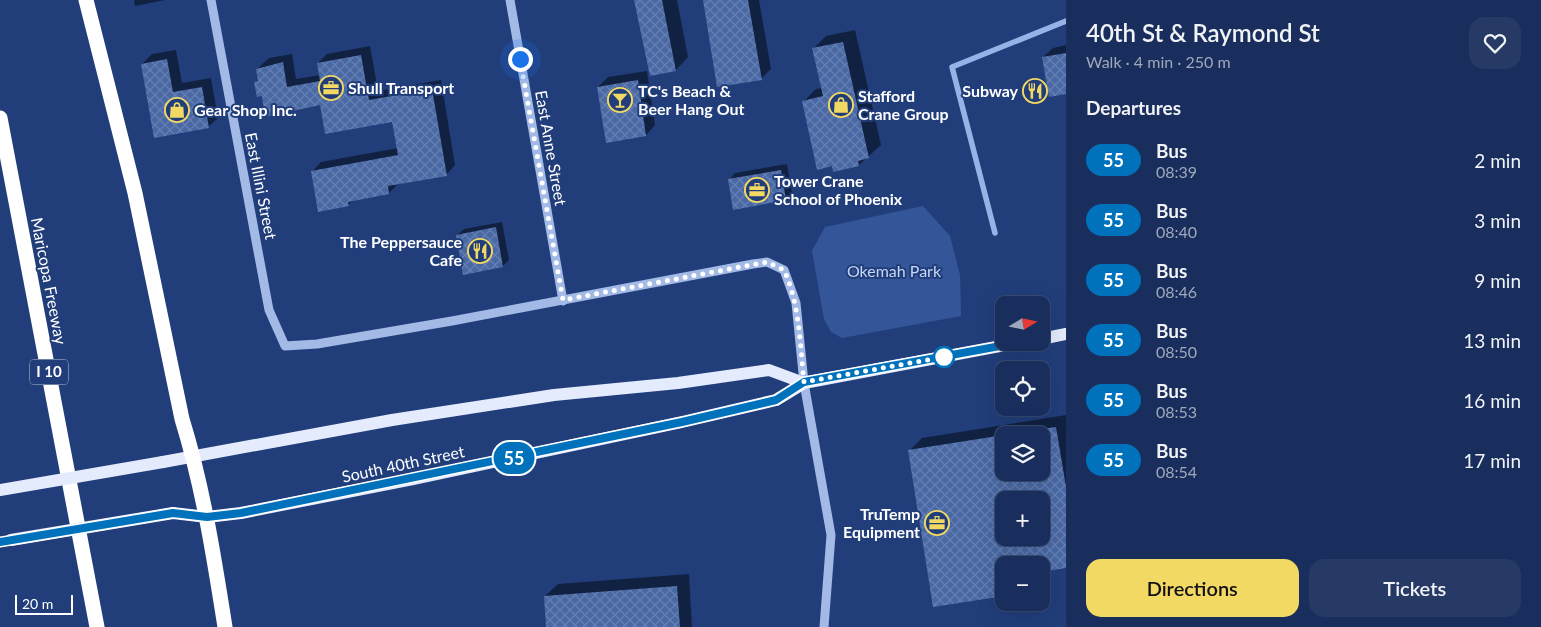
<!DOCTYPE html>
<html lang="en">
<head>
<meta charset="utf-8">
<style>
	:root { --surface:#192e5c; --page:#263a65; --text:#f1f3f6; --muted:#9fa8bb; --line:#374a72; --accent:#f2d964 }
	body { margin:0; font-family:Lato,sans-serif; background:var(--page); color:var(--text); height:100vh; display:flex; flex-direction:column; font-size:19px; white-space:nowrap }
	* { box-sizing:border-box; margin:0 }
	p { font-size:16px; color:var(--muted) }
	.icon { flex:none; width:28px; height:28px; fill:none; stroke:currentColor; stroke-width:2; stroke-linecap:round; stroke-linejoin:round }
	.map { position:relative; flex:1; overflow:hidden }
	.panel { display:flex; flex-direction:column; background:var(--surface); width:475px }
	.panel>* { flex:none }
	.badge { padding:0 10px; border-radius:16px; font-size:18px; line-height:32px }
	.needle { width:32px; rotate:80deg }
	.controls { position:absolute; left:995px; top:296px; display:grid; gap:10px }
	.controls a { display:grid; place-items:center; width:55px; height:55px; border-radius:10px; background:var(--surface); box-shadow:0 5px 20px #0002,0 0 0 1px var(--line); font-size:25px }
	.scale { position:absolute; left:15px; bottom:12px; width:58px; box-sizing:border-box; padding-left:5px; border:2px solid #fff; border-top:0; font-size:14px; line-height:18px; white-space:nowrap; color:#fff; -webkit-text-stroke:4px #213e7b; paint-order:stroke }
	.you { position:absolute; width:25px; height:25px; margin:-12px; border:4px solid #fff; border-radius:50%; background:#1a73e8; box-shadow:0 0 0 8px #1a73e833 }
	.map>.badge { position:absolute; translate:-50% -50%; box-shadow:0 0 0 2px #fff }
	h2 { padding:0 20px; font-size:19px; line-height:45px }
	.round { display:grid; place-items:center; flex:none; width:52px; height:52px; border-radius:15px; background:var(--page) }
	.headline { display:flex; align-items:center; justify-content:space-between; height:85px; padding:0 20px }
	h1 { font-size:24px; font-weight:600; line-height:38px }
	.cta { display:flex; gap:10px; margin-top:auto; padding:10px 20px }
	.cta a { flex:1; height:58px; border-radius:15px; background:var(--accent); color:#111; font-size:20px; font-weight:600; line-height:58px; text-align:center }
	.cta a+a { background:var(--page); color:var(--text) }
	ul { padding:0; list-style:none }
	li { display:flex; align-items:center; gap:15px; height:60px; padding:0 20px }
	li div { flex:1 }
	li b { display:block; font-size:19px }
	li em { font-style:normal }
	li .badge { min-width:55px; font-weight:700; text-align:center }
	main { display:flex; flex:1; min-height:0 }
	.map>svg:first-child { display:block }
</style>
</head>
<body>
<main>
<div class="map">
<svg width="1066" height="627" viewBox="0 0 1066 627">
	<defs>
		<pattern id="building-cross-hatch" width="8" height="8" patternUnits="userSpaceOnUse" patternTransform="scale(1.25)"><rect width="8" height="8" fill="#4968a4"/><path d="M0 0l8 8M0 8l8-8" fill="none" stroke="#647fb2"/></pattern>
	</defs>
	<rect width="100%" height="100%" fill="#213e7b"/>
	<path fill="#345699" d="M 923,206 L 950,236 L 960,275 L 961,316 L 842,338 L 831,332 L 824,319 L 812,251 L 825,227 Z"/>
	<g fill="#0007" fill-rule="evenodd">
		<path d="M 134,0 L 165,0 L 135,6 Z"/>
		<path d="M 635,0 L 677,0 L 688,57 L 676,70 L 651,75 Z"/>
		<path d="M 704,0 L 759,0 L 771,69 L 761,79 Z"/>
		<path d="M 855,30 L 881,145 L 859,165 L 804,101 L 816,89 L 822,88 L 813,49 L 826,36 Z"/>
		<path d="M 1066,45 L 1066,92 L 1043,57 L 1053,48 Z"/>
		<path d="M 370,46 L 378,91 L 441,80 L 455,165 L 446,175 L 398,184 L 389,193 L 354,200 L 348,205 L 312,172 L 321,162 L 398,148 L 393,121 L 321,103 L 263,95 L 256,82 L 259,79 L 257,69 L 269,58 L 292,54 L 296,79 L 320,75 L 318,63 L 327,54 Z"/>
		<path d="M 176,50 L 182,83 L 211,78 L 218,118 L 208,127 L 142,64 L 152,54 Z"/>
		<path d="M 647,71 L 655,125 L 646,135 L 598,87 L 608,77 Z"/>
		<path d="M 787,164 L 792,193 L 785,199 L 729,180 L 735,173 Z"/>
		<path d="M 502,222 L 509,260 L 503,266 L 457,235 L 464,229 Z"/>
		<path d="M 1066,415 L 1066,567 L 1004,565 L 909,451 L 922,438 ZM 1004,435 L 1041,435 L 1041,472 L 1004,472 ZM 1004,500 L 1041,500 L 1041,538 L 1004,538 Z"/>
		<path d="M 689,574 L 692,627 L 548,627 L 545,596 L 558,584 Z"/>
	</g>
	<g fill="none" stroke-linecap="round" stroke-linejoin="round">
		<path stroke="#96b3e7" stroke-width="5.5" d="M 995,233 L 952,67 L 1066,21"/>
	</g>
	<g fill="url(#building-cross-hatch)" fill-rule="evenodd">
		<path d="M 634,0 L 662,0 L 676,71 L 650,76 Z"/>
		<path d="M 703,0 L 748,0 L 762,80 L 717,87 Z"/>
		<path d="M 843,42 L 869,158 L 858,161 L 859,166 L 833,172 L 832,166 L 817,170 L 802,101 L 823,96 L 812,48 Z"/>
		<path d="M 1066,53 L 1066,94 L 1049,97 L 1042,57 Z"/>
		<path d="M 361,55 L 369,100 L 432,89 L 447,176 L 388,186 L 389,194 L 348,202 L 349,206 L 318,212 L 311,171 L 398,155 L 392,122 L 325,134 L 320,105 L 265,117 L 262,96 L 257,97 L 254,82 L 258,81 L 256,69 L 283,62 L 287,87 L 320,81 L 317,63 Z"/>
		<path d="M 167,59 L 173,92 L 202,87 L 209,128 L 154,138 L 141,64 Z"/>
		<path d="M 638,80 L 646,136 L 606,143 L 597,87 Z"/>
		<path d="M 781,170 L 786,200 L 733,210 L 728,179 Z"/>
		<path d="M 496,227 L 503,267 L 463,275 L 456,235 Z"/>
		<path d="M 1056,427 L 1066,487 L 1066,568 L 1041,572 L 1041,565 L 1004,565 L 1004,596 L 933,607 L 908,450 L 1004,435 L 1004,472 L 1041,472 L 1041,429 ZM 1004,500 L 1041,500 L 1041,538 L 1004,538 Z"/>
		<path d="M 677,586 L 680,627 L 546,627 L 544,596 Z"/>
	</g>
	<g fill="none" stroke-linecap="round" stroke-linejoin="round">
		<g stroke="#a3bae6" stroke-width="9">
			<path d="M 211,0 L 269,310 L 285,346 L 317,344 L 452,321 L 753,264 L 767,262 L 784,270 L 796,303 L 804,383 L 831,535 L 824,627"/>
			<path d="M 510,0 L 563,301"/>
		</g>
		<g stroke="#e3ebfd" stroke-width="12">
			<path d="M 1041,339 L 1066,334"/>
			<path d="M 163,462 L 392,420 L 554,395 L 678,383 L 769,370 L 804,383"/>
			<path d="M 173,513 L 207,517 L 241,513 L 413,479 L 682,422 L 776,400 L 804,383 L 1022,342"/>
		</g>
		<g stroke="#fff" stroke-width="15">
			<path d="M 86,0 L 135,193 L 182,419 C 203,487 214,557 225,627"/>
			<path d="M 0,118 L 97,627"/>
		</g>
		<g stroke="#e3ebfd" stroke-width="12">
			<path d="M 0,490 L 163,462"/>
			<path d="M 11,540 L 173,513"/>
		</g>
	</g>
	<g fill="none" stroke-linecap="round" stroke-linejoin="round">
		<defs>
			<path id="line" d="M 0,542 L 173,513 L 207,517 L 241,513 L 682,422 L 776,400 L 804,382 L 1022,342"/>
		</defs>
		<use href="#line" stroke="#fff" stroke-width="11"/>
		<use href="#line" stroke="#0072bc" stroke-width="8"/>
		<path stroke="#fff" stroke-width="5" stroke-dasharray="0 9" d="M 520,59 L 563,300 L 767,262 L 784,270 C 800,305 800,345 804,382 L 944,357"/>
	</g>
	<defs>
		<symbol id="office-ring" viewBox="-11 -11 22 22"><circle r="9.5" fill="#213e7b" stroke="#f2d964" stroke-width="1.5"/><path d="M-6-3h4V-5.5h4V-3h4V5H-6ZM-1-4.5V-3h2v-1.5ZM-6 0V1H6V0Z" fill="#f2d964"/></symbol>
		<symbol id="restaurant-ring" viewBox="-11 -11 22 22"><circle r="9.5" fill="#213e7b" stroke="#f2d964" stroke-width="1.5"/><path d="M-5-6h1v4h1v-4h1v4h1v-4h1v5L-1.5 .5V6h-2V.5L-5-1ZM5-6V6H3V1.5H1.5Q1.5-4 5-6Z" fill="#f2d964"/></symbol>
		<symbol id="bar-ring" viewBox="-11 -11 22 22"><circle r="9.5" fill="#213e7b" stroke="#f2d964" stroke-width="1.5"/><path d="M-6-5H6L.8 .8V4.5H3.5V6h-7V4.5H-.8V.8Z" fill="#f2d964"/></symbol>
		<symbol id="shop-ring" viewBox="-11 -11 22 22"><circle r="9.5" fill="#213e7b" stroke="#f2d964" stroke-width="1.5"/><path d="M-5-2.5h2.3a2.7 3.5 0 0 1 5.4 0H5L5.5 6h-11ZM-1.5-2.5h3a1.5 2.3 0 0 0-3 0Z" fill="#f2d964"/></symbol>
	</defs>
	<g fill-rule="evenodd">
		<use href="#office-ring" x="317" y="74" width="28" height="28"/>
		<use href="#restaurant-ring" x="1021" y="77" width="28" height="28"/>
		<use href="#bar-ring" x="606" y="86" width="28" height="28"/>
		<use href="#shop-ring" x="827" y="91" width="28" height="28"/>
		<use href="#shop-ring" x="163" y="96" width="28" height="28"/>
		<use href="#office-ring" x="743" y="176" width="28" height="28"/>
		<use href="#restaurant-ring" x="466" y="237" width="28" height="28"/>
		<use href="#office-ring" x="923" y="509" width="28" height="28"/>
	</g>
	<circle fill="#fff" stroke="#0072bc" stroke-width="2.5" cx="944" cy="357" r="10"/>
	<g text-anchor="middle" stroke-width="4" stroke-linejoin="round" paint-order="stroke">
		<rect fill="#213e7b" stroke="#bcc5d7" stroke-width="1" x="30" y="359.5" width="38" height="25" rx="4"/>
		<g font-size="15" font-weight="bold" fill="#fff">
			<text x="49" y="377">I 10</text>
		</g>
		<g font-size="16" font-weight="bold" fill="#fff" stroke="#213e7b" text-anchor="start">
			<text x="348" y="94">Shull Transport</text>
			<text x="638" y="97">TC's Beach &amp;<tspan x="638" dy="18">Beer Hang Out</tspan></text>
			<text x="1018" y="97" text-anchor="end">Subway</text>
			<text x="858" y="102">Stafford<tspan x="858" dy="18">Crane Group</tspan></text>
			<text x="194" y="116">Gear Shop Inc.</text>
			<text x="774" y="187">Tower Crane<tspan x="774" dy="18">School of Phoenix</tspan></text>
			<text x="462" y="248" text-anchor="end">The Peppersauce<tspan x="462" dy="18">Cafe</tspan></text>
			<text x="920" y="520" text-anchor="end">TruTemp<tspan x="920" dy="18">Equipment</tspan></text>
		</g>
		<g font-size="16" fill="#fff" stroke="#213e7b">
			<text transform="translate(551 148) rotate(80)" y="6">East Anne Street</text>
			<text transform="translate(261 186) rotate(79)" y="6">East Illini Street</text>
			<text transform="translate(49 281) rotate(79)" y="6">Maricopa Freeway</text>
			<text transform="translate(403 464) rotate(-12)" y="6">South 40th Street</text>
		</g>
		<g font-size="16" fill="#c6d6f4" stroke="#213e7b">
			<text x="894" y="277">Okemah Park</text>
		</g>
	</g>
</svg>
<div class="controls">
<a><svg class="needle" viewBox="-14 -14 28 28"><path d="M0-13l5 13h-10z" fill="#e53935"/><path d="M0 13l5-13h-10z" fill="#9fa8bb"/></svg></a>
<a><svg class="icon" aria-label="locate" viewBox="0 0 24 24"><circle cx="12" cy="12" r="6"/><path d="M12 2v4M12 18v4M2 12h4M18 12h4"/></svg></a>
<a><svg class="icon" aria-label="layers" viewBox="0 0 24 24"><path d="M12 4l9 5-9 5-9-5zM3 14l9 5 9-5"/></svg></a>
<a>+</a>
<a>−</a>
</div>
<div class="scale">20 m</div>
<div class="you" style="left:520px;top:59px"></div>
<b class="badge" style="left:514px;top:458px;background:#0072bc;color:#fff">55</b>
</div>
<section class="panel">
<div class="headline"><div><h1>40th St &amp; Raymond St</h1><p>Walk · 4 min · 250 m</p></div><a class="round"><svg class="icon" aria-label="heart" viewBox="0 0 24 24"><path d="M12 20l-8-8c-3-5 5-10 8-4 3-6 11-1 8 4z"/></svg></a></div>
<h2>Departures</h2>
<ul>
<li><span class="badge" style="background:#0072bc;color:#fff">55</span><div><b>Bus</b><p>08:39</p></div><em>2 min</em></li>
<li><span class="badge" style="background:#0072bc;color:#fff">55</span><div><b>Bus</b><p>08:40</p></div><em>3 min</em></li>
<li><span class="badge" style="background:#0072bc;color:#fff">55</span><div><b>Bus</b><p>08:46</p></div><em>9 min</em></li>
<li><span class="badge" style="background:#0072bc;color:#fff">55</span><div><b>Bus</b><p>08:50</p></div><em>13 min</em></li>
<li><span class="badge" style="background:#0072bc;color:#fff">55</span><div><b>Bus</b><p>08:53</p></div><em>16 min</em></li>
<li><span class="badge" style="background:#0072bc;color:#fff">55</span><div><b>Bus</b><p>08:54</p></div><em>17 min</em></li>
</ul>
<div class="cta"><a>Directions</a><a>Tickets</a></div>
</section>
</main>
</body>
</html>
